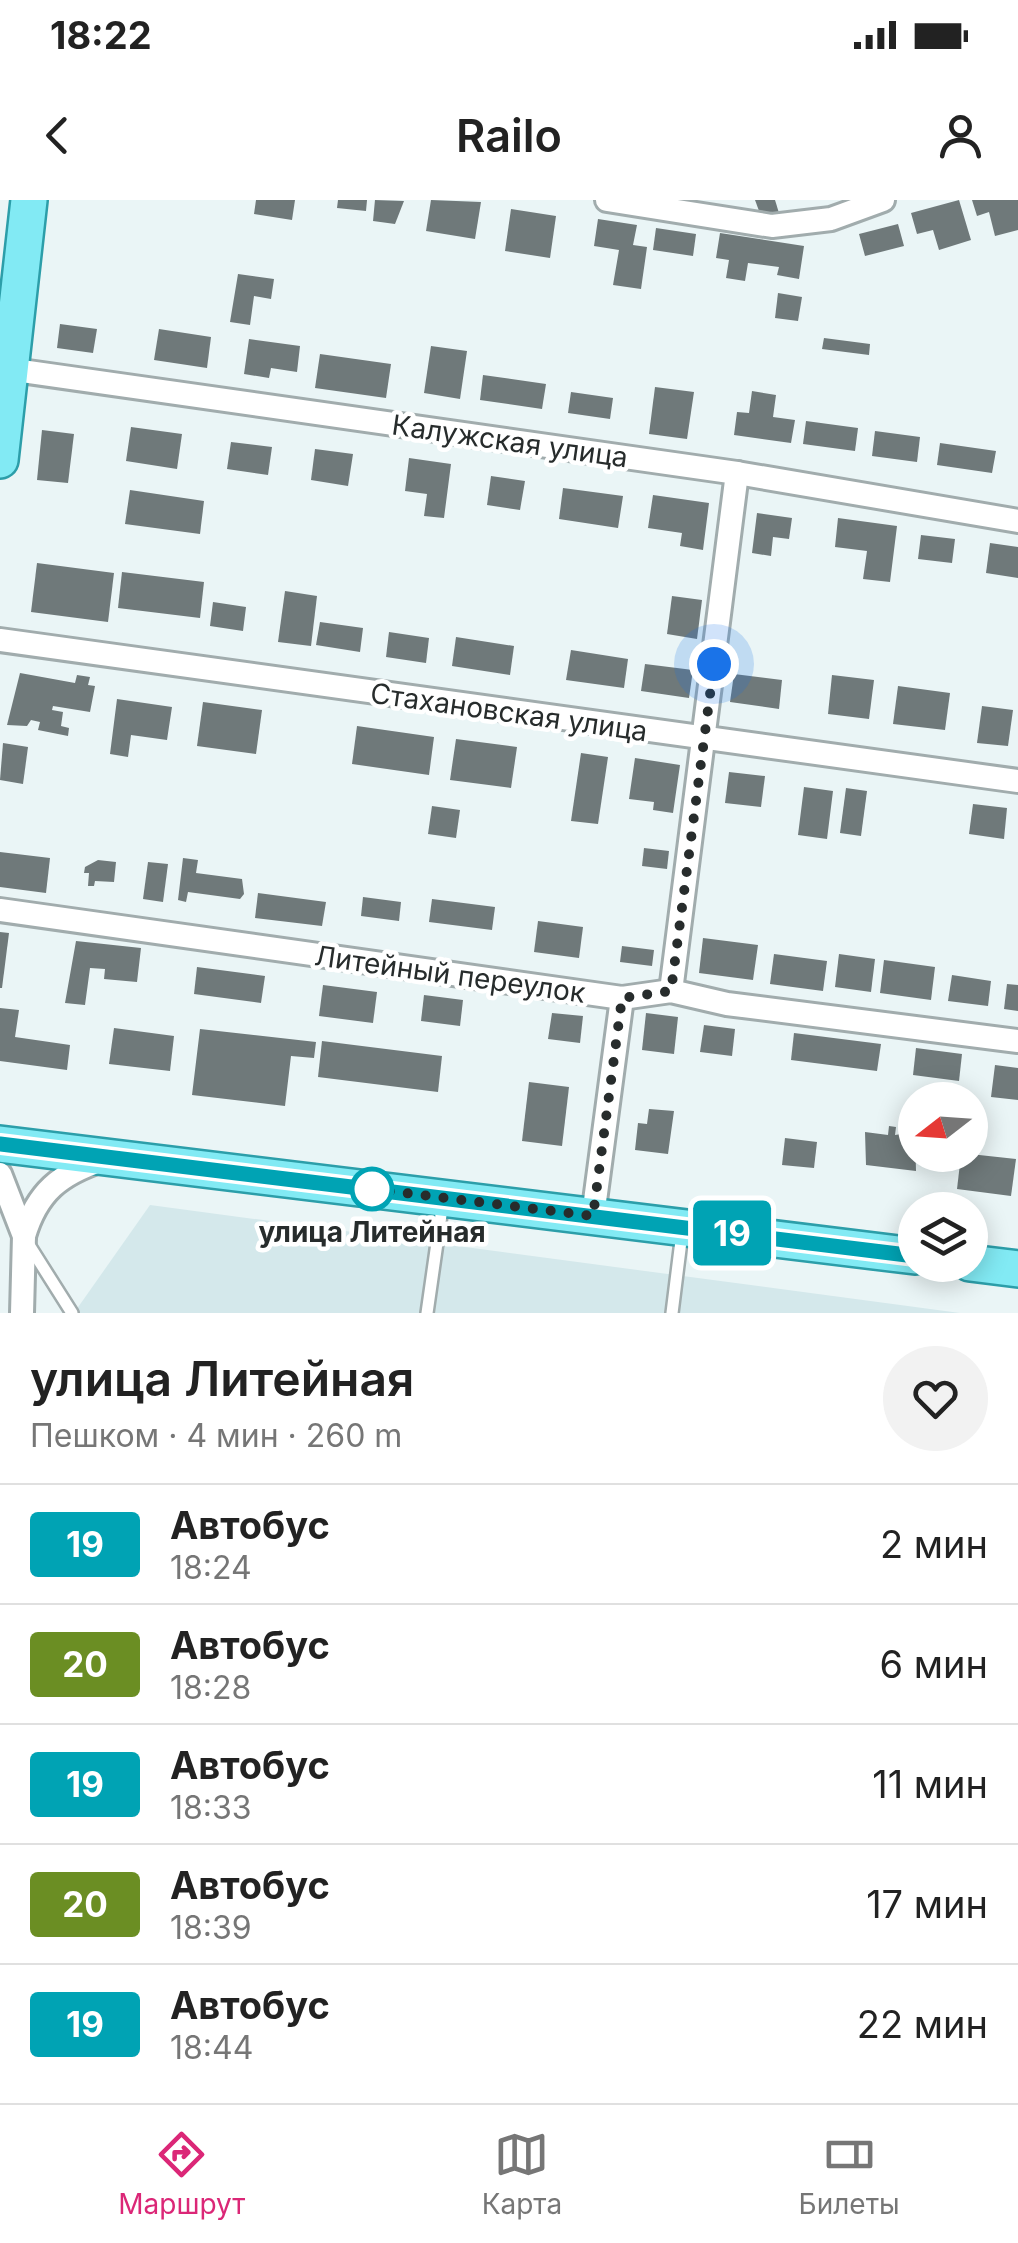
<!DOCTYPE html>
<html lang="ru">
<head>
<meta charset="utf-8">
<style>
	:root { --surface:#fff; --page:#f2f2f2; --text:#222; --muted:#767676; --line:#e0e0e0; --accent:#db2777 }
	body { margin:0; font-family:Inter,sans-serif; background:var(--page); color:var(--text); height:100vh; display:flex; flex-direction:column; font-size:38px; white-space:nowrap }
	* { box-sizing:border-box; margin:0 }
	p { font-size:32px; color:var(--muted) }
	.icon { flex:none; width:55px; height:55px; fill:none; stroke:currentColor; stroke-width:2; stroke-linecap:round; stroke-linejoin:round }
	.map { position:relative; height:1113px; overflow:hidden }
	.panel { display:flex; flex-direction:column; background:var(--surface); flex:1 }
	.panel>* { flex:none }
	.badge { padding:0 20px; border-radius:8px; font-size:35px; line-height:65px }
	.needle { width:65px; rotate:253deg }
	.controls { position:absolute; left:898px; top:882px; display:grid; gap:20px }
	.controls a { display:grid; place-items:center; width:90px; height:90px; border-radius:50%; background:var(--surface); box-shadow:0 5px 25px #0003; font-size:50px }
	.you { position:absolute; width:50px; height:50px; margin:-25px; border:8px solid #fff; border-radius:50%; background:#1a73e8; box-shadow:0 0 0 15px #1a73e833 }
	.map>.badge { position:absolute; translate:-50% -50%; box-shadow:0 0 0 5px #fff }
	.round { display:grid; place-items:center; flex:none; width:105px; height:105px; border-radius:52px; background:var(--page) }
	.headline { display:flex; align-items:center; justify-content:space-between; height:170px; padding:0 30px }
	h1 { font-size:48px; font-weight:600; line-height:75px }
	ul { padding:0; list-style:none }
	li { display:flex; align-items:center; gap:30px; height:120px; padding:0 30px; border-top:2px solid var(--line) }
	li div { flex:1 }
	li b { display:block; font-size:38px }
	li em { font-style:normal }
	li .badge { min-width:110px; font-weight:700; text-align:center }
	.status { display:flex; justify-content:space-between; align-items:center; height:70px; padding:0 50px; background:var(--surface); direction:ltr }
	.status svg { height:28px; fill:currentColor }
	header { display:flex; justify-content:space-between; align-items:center; height:130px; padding:0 30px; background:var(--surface); font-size:45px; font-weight:600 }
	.tabs { display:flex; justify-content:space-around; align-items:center; height:140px; border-top:2px solid var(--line); background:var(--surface); font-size:28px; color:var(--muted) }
	.tabs a { display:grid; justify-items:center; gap:5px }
	.tabs .selected { color:var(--accent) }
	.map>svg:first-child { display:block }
</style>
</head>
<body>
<div class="status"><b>18:22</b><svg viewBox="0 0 49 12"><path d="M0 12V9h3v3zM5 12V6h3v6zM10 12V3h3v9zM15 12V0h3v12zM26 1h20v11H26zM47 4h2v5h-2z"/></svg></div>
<header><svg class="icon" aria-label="back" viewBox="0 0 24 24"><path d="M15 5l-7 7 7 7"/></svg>Railo<svg class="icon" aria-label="person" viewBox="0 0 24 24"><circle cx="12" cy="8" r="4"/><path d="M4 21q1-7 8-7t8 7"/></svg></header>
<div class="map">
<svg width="1018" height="1113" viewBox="0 0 1018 1113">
	<rect width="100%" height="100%" fill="#eaf5f6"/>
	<path fill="#d4e8eb" d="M 150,1005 L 960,1113 L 74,1113 Z"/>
	<g fill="#6f797a">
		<path d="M 256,0 L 295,0 L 292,20 L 254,14 Z"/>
		<path d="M 338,0 L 367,0 L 366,11 L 337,8 Z"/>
		<path d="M 375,0 L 404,1 L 395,24 L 373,21 Z"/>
		<path d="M 431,0 L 481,2 L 475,39 L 426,31 Z"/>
		<path d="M 755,0 L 775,0 L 779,13 L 762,19 Z"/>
		<path d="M 959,0 L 971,40 L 939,50 L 933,30 L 917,34 L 911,13 Z"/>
		<path d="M 972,0 L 1018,0 L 1018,30 L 995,36 L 989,12 L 977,16 Z"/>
		<path d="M 511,9 L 556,16 L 550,58 L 505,51 Z"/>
		<path d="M 598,19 L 637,25 L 633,45 L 647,47 L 641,89 L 613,85 L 619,50 L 594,46 Z"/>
		<path d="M 898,24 L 904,46 L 865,56 L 859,34 Z"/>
		<path d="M 656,28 L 696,34 L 693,56 L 653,50 Z"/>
		<path d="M 720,33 L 804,46 L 799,79 L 777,75 L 779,67 L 748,63 L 745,81 L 726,78 L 729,60 L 716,58 Z"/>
		<path d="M 238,74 L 274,79 L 271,99 L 254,96 L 250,125 L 230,122 Z"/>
		<path d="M 778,93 L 802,97 L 798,121 L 775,118 Z"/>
		<path d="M 60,124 L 97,129 L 93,153 L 57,148 Z"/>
		<path d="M 159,129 L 211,137 L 207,168 L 154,160 Z"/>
		<path d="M 824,138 L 870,144 L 869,155 L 822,149 Z"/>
		<path d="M 249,139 L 300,146 L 297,172 L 271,168 L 269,178 L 244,174 Z"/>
		<path d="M 431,146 L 467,151 L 460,199 L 424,193 Z"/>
		<path d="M 320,154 L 391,164 L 386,198 L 315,188 Z"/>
		<path d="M 483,175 L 546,184 L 542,209 L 480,200 Z"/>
		<path d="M 655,187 L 694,192 L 687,239 L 649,234 Z"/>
		<path d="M 752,191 L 776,195 L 773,217 L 795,220 L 791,243 L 734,235 L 737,212 L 749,213 Z"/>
		<path d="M 571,192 L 613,198 L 610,219 L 568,213 Z"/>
		<path d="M 806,221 L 858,228 L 855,251 L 803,244 Z"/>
		<path d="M 131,227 L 182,234 L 177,269 L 126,261 Z"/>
		<path d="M 42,230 L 74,234 L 68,283 L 37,280 Z"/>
		<path d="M 875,231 L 920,237 L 917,262 L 872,256 Z"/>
		<path d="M 231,242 L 272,247 L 268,275 L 227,269 Z"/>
		<path d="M 940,243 L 996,251 L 992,273 L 937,265 Z"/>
		<path d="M 315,249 L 353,254 L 348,286 L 311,280 Z"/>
		<path d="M 409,258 L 451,264 L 444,318 L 424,316 L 427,294 L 405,291 Z"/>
		<path d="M 491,276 L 525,281 L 520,310 L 487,305 Z"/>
		<path d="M 563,288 L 623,296 L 618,328 L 559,319 Z"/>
		<path d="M 130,290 L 204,301 L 200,334 L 125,324 Z"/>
		<path d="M 653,295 L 709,303 L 703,350 L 680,346 L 682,333 L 648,328 Z"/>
		<path d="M 757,313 L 792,318 L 789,339 L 773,337 L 771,356 L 752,353 Z"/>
		<path d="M 838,318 L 897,326 L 890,382 L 863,379 L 867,351 L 835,347 Z"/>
		<path d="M 921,335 L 955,339 L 952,363 L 918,359 Z"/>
		<path d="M 990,343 L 1018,347 L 1018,378 L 986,373 Z"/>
		<path d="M 37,363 L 114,373 L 108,422 L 31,412 Z"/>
		<path d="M 122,372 L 204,382 L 200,418 L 118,408 Z"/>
		<path d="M 285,391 L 317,396 L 311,446 L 278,442 Z"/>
		<path d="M 672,396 L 702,400 L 697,439 L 667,434 Z"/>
		<path d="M 213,402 L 246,407 L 243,431 L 210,426 Z"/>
		<path d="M 320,422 L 363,428 L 360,452 L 316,445 Z"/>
		<path d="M 389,432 L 429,438 L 426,463 L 386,457 Z"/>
		<path d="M 456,437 L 514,446 L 510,475 L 452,466 Z"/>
		<path d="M 571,450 L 628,459 L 624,488 L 566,480 Z"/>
		<path d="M 645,464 L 693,470 L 689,498 L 641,491 Z"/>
		<path d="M 20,473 L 75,483 L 77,475 L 90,477 L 88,485 L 95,486 L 90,512 L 53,506 L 52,510 L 63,512 L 61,526 L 69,528 L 68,536 L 38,530 L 40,522 L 31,520 L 27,526 L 7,525 Z"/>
		<path d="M 734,474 L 782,480 L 779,509 L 730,502 Z"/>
		<path d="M 832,475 L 874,480 L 869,519 L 828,514 Z"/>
		<path d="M 898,486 L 950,493 L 945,530 L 893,524 Z"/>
		<path d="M 117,499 L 172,507 L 167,540 L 131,535 L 128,557 L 110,554 Z"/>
		<path d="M 203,502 L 262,510 L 256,554 L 197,546 Z"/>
		<path d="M 982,506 L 1013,510 L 1008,546 L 977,543 Z"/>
		<path d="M 357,526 L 434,537 L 429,575 L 352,564 Z"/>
		<path d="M 456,539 L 517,547 L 511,588 L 450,580 Z"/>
		<path d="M 3,543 L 28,547 L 23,584 L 0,580 Z"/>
		<path d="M 581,553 L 608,557 L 598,624 L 571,621 Z"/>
		<path d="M 635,558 L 680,565 L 673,613 L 653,610 L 654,602 L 629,599 Z"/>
		<path d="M 729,572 L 765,576 L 761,607 L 725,603 Z"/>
		<path d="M 804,587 L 833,591 L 827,639 L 798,635 Z"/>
		<path d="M 846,588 L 867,591 L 861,636 L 840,633 Z"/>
		<path d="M 973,604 L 1007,608 L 1004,639 L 969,634 Z"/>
		<path d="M 432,606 L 460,610 L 456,638 L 428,634 Z"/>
		<path d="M 644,648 L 669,651 L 667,669 L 642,666 Z"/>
		<path d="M 0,652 L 50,658 L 46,693 L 0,687 Z"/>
		<path d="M 183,658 L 198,660 L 196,673 L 242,679 L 244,694 L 240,699 L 188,692 L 186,702 L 178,700 Z"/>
		<path d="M 98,660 L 116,662 L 114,682 L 95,681 L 94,686 L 88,686 L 89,673 L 84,673 L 85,667 Z"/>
		<path d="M 148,662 L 168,664 L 163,702 L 143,699 Z"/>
		<path d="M 258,693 L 326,702 L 322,726 L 255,718 Z"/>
		<path d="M 363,697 L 401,702 L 399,721 L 361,716 Z"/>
		<path d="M 432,699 L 495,707 L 492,730 L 429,722 Z"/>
		<path d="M 538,721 L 583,727 L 579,758 L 534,752 Z"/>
		<path d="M 0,732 L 9,733 L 2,788 L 0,788 Z"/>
		<path d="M 703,738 L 758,745 L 753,780 L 699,773 Z"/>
		<path d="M 76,741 L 141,748 L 137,782 L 104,779 L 105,769 L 90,768 L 85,805 L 65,803 Z"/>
		<path d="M 622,746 L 654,750 L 652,766 L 620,762 Z"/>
		<path d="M 774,754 L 827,761 L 823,791 L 770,784 Z"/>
		<path d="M 839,754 L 875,759 L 871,792 L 835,787 Z"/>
		<path d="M 884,760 L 935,767 L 931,800 L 880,793 Z"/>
		<path d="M 197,767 L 265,776 L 261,803 L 194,794 Z"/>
		<path d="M 952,775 L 991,781 L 988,806 L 948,801 Z"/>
		<path d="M 1007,784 L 1018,785 L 1018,811 L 1004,809 Z"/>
		<path d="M 323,785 L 377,792 L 373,823 L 319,816 Z"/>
		<path d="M 424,795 L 463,800 L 460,826 L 421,821 Z"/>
		<path d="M 0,808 L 19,810 L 15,837 L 70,845 L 67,870 L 0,861 Z"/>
		<path d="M 552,813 L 583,816 L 580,843 L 548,839 Z"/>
		<path d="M 646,813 L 678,817 L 674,854 L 642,850 Z"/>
		<path d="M 704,825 L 735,829 L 732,856 L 700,852 Z"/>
		<path d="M 114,828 L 174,836 L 170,871 L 109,864 Z"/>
		<path d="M 200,829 L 316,842 L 314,858 L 291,856 L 285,906 L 192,895 Z"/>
		<path d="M 794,833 L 881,844 L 877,871 L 791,860 Z"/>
		<path d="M 322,841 L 442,856 L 438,892 L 318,877 Z"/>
		<path d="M 916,848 L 962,854 L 959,881 L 913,875 Z"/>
		<path d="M 995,865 L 1018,868 L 1018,900 L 991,897 Z"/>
		<path d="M 529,882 L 569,887 L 562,946 L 522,941 Z"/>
		<path d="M 649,909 L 674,911 L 668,954 L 635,950 L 638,923 L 647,924 Z"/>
		<path d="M 889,926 L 896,927 L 895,935 L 915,932 L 916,971 L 866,965 L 865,932 L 888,935 Z"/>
		<path d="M 785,938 L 817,942 L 814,968 L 782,965 Z"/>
		<path d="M 970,954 L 1016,959 L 1011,996 L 957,989 L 961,955 Z"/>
	</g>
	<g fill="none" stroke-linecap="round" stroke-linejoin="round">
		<defs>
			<g id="service">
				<path d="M 29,1045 L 72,1113"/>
				<path d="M 427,1113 L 443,1001"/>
				<path d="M 672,1113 L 682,1033"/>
			</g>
			<g id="minor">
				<path d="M 607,0 L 772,26 L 831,19 L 883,0"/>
				<path d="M 0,168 L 737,273 L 1018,321"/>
				<path d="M 0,440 L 1018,581"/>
				<path d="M 0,710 L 622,798 L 671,791 L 727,804 L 1018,841"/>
				<path d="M 671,791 L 737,273"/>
				<path d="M 0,974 L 24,1036 L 22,1113"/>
				<path d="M 593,1016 L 622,798"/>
				<path d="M 24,1036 C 37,992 60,974 102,960"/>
			</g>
			<g id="primary">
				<path d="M 0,260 L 29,0"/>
				<path d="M 0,944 L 915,1056"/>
				<path d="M 970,1063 L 1018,1069"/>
			</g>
		</defs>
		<use href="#service" stroke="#a1acad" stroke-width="16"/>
		<use href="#minor" stroke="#a1acad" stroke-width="28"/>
		<use href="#primary" stroke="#2c9ea9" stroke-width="40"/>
		<use href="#service" stroke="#fff" stroke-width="11"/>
		<use href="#minor" stroke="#fff" stroke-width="22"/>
		<use href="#primary" stroke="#82eaf4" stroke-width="35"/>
	</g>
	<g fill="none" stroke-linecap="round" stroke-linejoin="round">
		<defs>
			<path id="line" d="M 0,944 L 915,1056"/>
		</defs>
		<use href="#line" stroke="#fff" stroke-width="22"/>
		<use href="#line" stroke="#00a3b4" stroke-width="15"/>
		<path stroke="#272c2c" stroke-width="10" stroke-dasharray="0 18" d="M 372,989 L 593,1016 L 622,798 L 671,791 L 714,464"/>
	</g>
	<circle fill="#fff" stroke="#00a3b4" stroke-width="5" cx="372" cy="989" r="20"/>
	<g text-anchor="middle" stroke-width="9" stroke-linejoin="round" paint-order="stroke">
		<g font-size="28" fill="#272c2c" stroke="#fff">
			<text transform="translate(510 241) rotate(8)" y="10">Калужская улица</text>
			<text transform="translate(509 512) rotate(8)" y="10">Стахановская улица</text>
			<text transform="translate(450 774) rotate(8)" y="10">Литейный переулок</text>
		</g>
		<g font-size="28" font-weight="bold" fill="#272c2c" stroke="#fff">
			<text x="372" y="1042">улица Литейная</text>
		</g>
	</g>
</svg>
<div class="controls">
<a><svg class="needle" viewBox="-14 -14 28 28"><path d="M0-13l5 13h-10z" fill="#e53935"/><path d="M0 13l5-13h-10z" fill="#767676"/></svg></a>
<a><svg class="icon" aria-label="layers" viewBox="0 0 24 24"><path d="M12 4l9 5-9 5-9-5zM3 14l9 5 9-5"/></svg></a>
</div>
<div class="you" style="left:714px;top:464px"></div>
<b class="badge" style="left:732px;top:1033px;background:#00a3b4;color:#fff">19</b>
</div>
<section class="panel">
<div class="headline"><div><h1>улица Литейная</h1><p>Пешком · 4 мин · 260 m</p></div><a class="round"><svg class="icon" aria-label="heart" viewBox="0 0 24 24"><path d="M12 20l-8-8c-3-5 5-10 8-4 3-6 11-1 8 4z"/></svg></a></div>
<ul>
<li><span class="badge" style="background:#00a3b4;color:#fff">19</span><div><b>Автобус</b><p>18:24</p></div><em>2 мин</em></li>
<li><span class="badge" style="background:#6b8e23;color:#fff">20</span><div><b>Автобус</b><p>18:28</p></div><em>6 мин</em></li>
<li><span class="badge" style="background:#00a3b4;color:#fff">19</span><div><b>Автобус</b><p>18:33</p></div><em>11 мин</em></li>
<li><span class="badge" style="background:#6b8e23;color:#fff">20</span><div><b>Автобус</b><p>18:39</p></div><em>17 мин</em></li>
<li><span class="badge" style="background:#00a3b4;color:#fff">19</span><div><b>Автобус</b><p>18:44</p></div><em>22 мин</em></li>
</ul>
</section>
<nav class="tabs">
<a class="selected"><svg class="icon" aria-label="directions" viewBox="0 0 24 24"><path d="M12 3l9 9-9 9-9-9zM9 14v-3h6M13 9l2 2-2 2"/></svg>Маршрут</a>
<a><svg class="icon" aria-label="map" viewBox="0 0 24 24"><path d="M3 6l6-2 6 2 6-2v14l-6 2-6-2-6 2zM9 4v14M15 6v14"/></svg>Карта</a>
<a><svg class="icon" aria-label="tickets" viewBox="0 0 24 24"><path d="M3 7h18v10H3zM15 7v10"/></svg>Билеты</a>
</nav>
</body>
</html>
